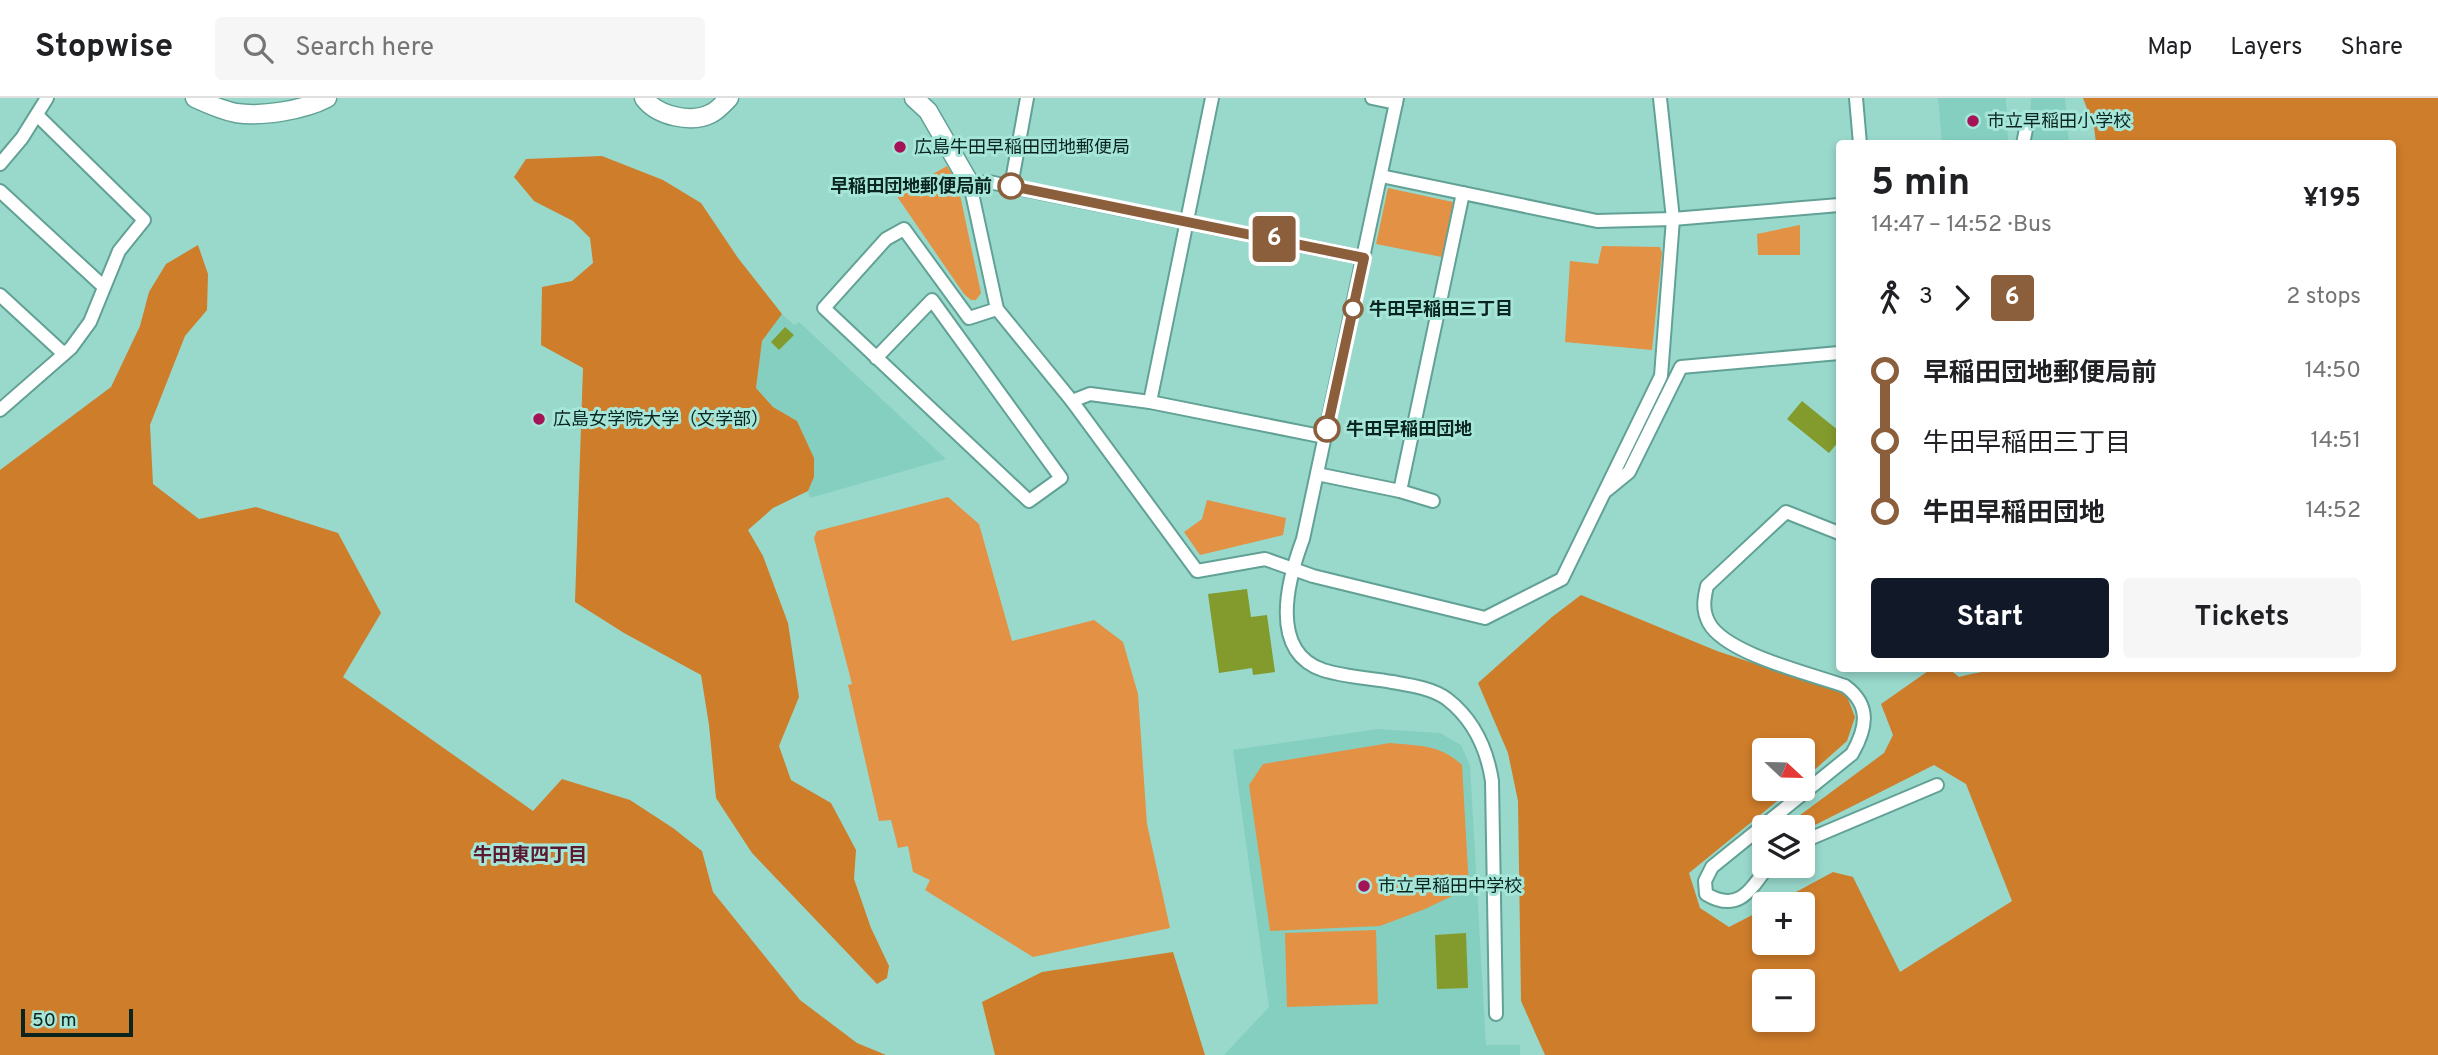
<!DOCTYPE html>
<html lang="en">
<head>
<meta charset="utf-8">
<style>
	:root { --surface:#fff; --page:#f6f6f6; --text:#202124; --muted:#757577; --line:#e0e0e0; --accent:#111827 }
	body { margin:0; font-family:Overpass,"Noto Sans JP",sans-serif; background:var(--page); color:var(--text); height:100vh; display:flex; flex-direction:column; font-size:26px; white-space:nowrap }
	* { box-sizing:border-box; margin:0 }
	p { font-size:23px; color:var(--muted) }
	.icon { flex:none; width:38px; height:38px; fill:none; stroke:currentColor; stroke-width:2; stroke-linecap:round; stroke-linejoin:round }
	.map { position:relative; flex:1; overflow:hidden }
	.drawer { position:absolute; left:1836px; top:42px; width:560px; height:532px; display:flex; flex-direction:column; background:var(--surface); border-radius:7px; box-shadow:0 4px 10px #0003 }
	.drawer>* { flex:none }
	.badge { padding:0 14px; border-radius:5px; font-size:24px; line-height:46px }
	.needle { width:46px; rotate:112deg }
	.buttons { position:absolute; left:1752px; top:640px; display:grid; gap:14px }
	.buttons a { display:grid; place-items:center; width:63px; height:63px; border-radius:7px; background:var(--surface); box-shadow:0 4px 10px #0003; font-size:35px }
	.scale { position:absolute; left:21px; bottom:18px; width:112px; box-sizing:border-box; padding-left:7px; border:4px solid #0a2420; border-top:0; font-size:19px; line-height:24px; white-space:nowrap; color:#0a2420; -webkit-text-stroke:5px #a6e6d9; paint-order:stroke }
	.map>.badge { position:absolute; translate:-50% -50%; box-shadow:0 0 0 4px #fff }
	.legs { display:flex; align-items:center; gap:10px; height:77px; padding:0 35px; font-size:23px }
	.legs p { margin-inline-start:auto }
	.overview { display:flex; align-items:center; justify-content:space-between; height:119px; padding:0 35px }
	h1 { font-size:38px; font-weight:700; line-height:52px }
	.primary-button { display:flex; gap:14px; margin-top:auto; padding:14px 35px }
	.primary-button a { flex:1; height:80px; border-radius:7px; background:var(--accent); color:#fff; font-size:28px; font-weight:700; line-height:80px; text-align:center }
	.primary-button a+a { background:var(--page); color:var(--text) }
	ul { padding:0 35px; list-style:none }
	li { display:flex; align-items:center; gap:24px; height:70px; font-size:26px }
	li i { display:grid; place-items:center; width:10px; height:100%; margin:0 9px; background:currentColor }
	li i::after { content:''; width:18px; height:18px; margin:-9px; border:5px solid; border-radius:50%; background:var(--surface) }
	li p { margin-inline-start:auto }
	li:first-child i { background:linear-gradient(#0000 50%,currentColor 0) }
	li:last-child i { background:linear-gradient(currentColor 50%,#0000 0) }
	header { display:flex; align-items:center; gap:42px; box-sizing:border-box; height:98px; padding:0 35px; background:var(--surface); border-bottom:2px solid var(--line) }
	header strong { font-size:33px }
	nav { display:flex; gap:38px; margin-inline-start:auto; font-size:24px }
	.search { width:490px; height:63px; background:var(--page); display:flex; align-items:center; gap:18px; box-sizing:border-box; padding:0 24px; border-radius:7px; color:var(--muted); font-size:26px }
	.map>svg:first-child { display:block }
</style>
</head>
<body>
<header>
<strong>Stopwise</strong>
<div class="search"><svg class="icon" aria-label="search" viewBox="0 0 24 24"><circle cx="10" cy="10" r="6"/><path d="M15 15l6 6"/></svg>Search here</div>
<nav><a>Map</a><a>Layers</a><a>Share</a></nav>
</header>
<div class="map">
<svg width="2438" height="957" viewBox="0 0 2438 957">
	<rect width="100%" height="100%" fill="#99d9cc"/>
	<g fill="#85cfc1">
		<path d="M 1938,0 L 2006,0 L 2008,45 L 1942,45 Z"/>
		<path d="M 2031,0 L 2065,0 L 2069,45 L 2029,46 Z"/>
		<path d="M 782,216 L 794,227 L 799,224 L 946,361 L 810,400 L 808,393 L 814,379 L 814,360 L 797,323 L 773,309 L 756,290 L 762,243 Z"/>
		<path d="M 1378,631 L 1440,635 L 1461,647 L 1470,667 L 1486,947 L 1520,947 L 1520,957 L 1224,957 L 1269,909 L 1233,652 Z"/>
	</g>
	<g fill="#e39144">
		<path d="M 947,68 L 957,83 L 981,195 L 976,202 L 971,202 L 964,196 L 896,97 Z"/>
		<path d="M 1388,90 L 1453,104 L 1442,159 L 1376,146 Z"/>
		<path d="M 1800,127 L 1800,157 L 1758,157 L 1757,136 Z"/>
		<path d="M 1602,148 L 1660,149 L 1662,155 L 1652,252 L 1565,244 L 1570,163 L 1598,166 Z"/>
		<path d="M 948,399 L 979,426 L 1012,543 L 1094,522 L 1123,544 L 1138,596 L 1147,726 L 1170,830 L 1033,859 L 925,792 L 930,782 L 913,774 L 908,748 L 898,750 L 891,722 L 879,723 L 848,587 L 852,586 L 814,440 L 817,433 Z"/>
		<path d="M 1207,402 L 1286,420 L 1283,437 L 1200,457 L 1184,434 L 1202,421 Z"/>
		<path d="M 1390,645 C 1419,648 1440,646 1462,667 L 1469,790 L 1425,811 L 1380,828 L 1270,833 L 1249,687 L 1263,666 Z"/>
		<path d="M 1376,832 L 1378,906 L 1287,909 L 1285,835 Z"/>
	</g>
	<g fill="#ce7d2b" fill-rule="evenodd">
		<path d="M 2083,0 L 2438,0 L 2438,957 L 1545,957 L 1521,903 L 1518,703 L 1508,655 L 1478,585 L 1552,519 L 1581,497 L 1717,553 L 1846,596 L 1855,619 L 1847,643 L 1803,682 L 1802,653 L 1764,653 L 1764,691 L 1792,691 L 1689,775 L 1700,810 L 1729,829 L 1764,811 L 1764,845 L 1802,845 L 1802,807 L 1772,807 L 1833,774 L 1853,779 L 1900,874 L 2012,803 L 1966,686 L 1934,667 L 1807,731 L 1788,726 L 1884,655 L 1893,637 L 1881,606 L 1931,571 L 1949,571 L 1959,579 C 1987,572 2012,568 2041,574 L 2044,570 L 2392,570 L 2392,46 L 2096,45 L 2094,29 ZM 1764,884 L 1802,884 L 1802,922 L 1764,922 Z"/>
		<path d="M 602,58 L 663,82 L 701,105 L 738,160 L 782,216 L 762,243 L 756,290 L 773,309 L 797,323 L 814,360 L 814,379 L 808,393 L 773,410 L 748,432 L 763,458 L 788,525 L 799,599 L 779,648 L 791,682 L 831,705 L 856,752 L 854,781 L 871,830 L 889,868 L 887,880 L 877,886 L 752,755 L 716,700 L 709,627 L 701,577 L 624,535 L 575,504 L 583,270 L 541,247 L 542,189 L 572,183 L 593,165 L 590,140 L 573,123 L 534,103 L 514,79 L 526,61 Z"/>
		<path d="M 198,147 L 208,176 L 207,212 L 185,238 L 150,327 L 153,386 L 199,421 L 256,409 L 338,435 L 381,515 L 343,579 L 533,713 L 562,681 L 630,702 L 673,730 L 702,753 L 713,794 L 800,902 L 857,945 L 886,957 L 0,957 L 0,372 L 111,289 L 140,228 L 149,194 L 166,166 Z"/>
		<path d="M 1173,854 L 1205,957 L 995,957 L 982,904 L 1042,874 Z"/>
	</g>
	<g fill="#839b2c">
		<path d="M 785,229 L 794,237 L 779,252 L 771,244 Z"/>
		<path d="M 1802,303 L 1839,333 L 1839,343 L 1829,355 L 1787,321 Z"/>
		<path d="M 1247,491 L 1251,519 L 1267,517 L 1275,574 L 1253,577 L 1252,570 L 1219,575 L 1208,496 Z"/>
		<path d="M 1466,835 L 1468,890 L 1437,891 L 1435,837 Z"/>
	</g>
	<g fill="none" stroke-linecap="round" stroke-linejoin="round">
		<defs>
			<g id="street">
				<path d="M 1372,0 L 1396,5"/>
				<path d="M 1397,0 L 1303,441 C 1288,481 1268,553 1323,572 C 1345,579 1369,580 1392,584 C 1409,587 1432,590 1447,601 C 1474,622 1487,651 1492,683 L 1496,916"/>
				<path d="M 1856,0 L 1860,46"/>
				<path d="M 2023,46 L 2026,31"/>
				<path d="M 0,66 L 22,40 L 47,0"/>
				<path d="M 1381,78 L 1597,123 L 1673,121 L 1839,107"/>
				<path d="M 1011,88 L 1027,0"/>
				<path d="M 0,93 L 104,189"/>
				<path d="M 1364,160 L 989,84 L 970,86 L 997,211 L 1072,303 L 1197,473 L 1265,461 L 1313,478 L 1485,520 L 1562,481 L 1661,278 L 1673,121 L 1660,0"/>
				<path d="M 0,197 L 64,256"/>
				<path d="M 876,260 L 932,202 L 1061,380 L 1029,403 L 824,210 L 886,141 L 904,131 L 969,220 L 997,211"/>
				<path d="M 1072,303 L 1090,296 L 1150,304 L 1325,339"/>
				<path d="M 1150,304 L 1212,0"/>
				<path d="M 0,312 L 71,250 L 90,224 L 119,153 L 144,122 L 37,17"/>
				<path d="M 1317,376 L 1400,393 L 1433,403"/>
				<path d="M 1607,392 L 1629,374 L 1681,269 L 1839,255"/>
				<path d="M 1400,393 L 1463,95"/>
				<path d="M 1802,744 L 1937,687"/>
				<path d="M 1768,768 C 1750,793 1738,815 1706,796 L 1705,783 L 1712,769 L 1852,656 C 1867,630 1871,607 1845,588 C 1811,576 1726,556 1709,525 C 1702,512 1704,501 1707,488 L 1786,414 L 1839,435"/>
			</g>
			<g id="secondary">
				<path d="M 195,0 C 208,6 221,12 236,15 C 262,19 304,12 327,0"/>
				<path d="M 644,0 C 657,18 692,26 712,15 C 718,12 724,5 729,0"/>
				<path d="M 914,0 L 928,13 L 970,86"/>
			</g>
		</defs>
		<use href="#street" stroke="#62a195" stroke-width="16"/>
		<use href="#secondary" stroke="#62a195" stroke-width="21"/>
		<use href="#street" stroke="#fff" stroke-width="12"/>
		<use href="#secondary" stroke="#fff" stroke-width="18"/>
	</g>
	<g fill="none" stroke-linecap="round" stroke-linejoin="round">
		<defs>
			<path id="line-1" d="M 1011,88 L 1364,160 L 1327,331"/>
		</defs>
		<use href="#line-1" stroke="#fff" stroke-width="16"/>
		<use href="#line-1" stroke="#8b5e3c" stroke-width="10"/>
	</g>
	<g fill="#a41355" stroke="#a6e6d9" stroke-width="2.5">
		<circle cx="1973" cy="23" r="7"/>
		<circle cx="900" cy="49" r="7"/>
		<circle cx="539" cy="321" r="7"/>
		<circle cx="1364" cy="788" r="7"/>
	</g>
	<g fill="#fff" stroke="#8b5e3c" stroke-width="3.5">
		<circle cx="1011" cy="88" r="12"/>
		<circle cx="1353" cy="211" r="9"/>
		<circle cx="1327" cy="331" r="12"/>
	</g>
	<g text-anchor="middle" stroke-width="6" stroke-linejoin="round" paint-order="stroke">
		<g font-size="18" fill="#0a2420" stroke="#a6e6d9" text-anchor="start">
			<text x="1987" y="29">市立早稲田小学校</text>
			<text x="914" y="55">広島牛田早稲田団地郵便局</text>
			<text x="553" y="327">広島女学院大学（文学部）</text>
			<text x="1378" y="794">市立早稲田中学校</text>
		</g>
		<g font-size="18" font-weight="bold" fill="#0a2420" stroke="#a6e6d9" text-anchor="start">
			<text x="992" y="94" text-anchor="end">早稲田団地郵便局前</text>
			<text x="1369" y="217">牛田早稲田三丁目</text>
			<text x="1346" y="337">牛田早稲田団地</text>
		</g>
		<g font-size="19" font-weight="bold" fill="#5b1932" stroke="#a6e6d9">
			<text x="530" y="763">牛田東四丁目</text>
		</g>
	</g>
</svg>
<div class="buttons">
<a><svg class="needle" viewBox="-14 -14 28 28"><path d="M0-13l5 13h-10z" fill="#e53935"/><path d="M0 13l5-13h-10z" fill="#757577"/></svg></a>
<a><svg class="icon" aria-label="layers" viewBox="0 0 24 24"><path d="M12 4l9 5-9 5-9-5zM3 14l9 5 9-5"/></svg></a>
<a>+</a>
<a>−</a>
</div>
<div class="scale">50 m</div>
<b class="badge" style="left:1274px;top:141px;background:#8b5e3c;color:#fff">6</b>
<section class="drawer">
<div class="overview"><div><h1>5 min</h1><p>14:47 – 14:52 · Bus</p></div><b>¥195</b></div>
<div class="legs"><svg class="icon" aria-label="walk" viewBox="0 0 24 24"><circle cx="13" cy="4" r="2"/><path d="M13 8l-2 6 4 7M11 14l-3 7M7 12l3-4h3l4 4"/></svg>3<svg class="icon" aria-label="forward" viewBox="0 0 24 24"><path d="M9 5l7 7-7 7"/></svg><b class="badge" style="background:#8b5e3c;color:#fff">6</b><p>2 stops</p></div>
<ul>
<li><i style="color:#8b5e3c"></i><b>早稲田団地郵便局前</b><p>14:50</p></li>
<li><i style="color:#8b5e3c"></i><span>牛田早稲田三丁目</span><p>14:51</p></li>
<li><i style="color:#8b5e3c"></i><b>牛田早稲田団地</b><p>14:52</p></li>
</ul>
<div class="primary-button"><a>Start</a><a>Tickets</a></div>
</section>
</div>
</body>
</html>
